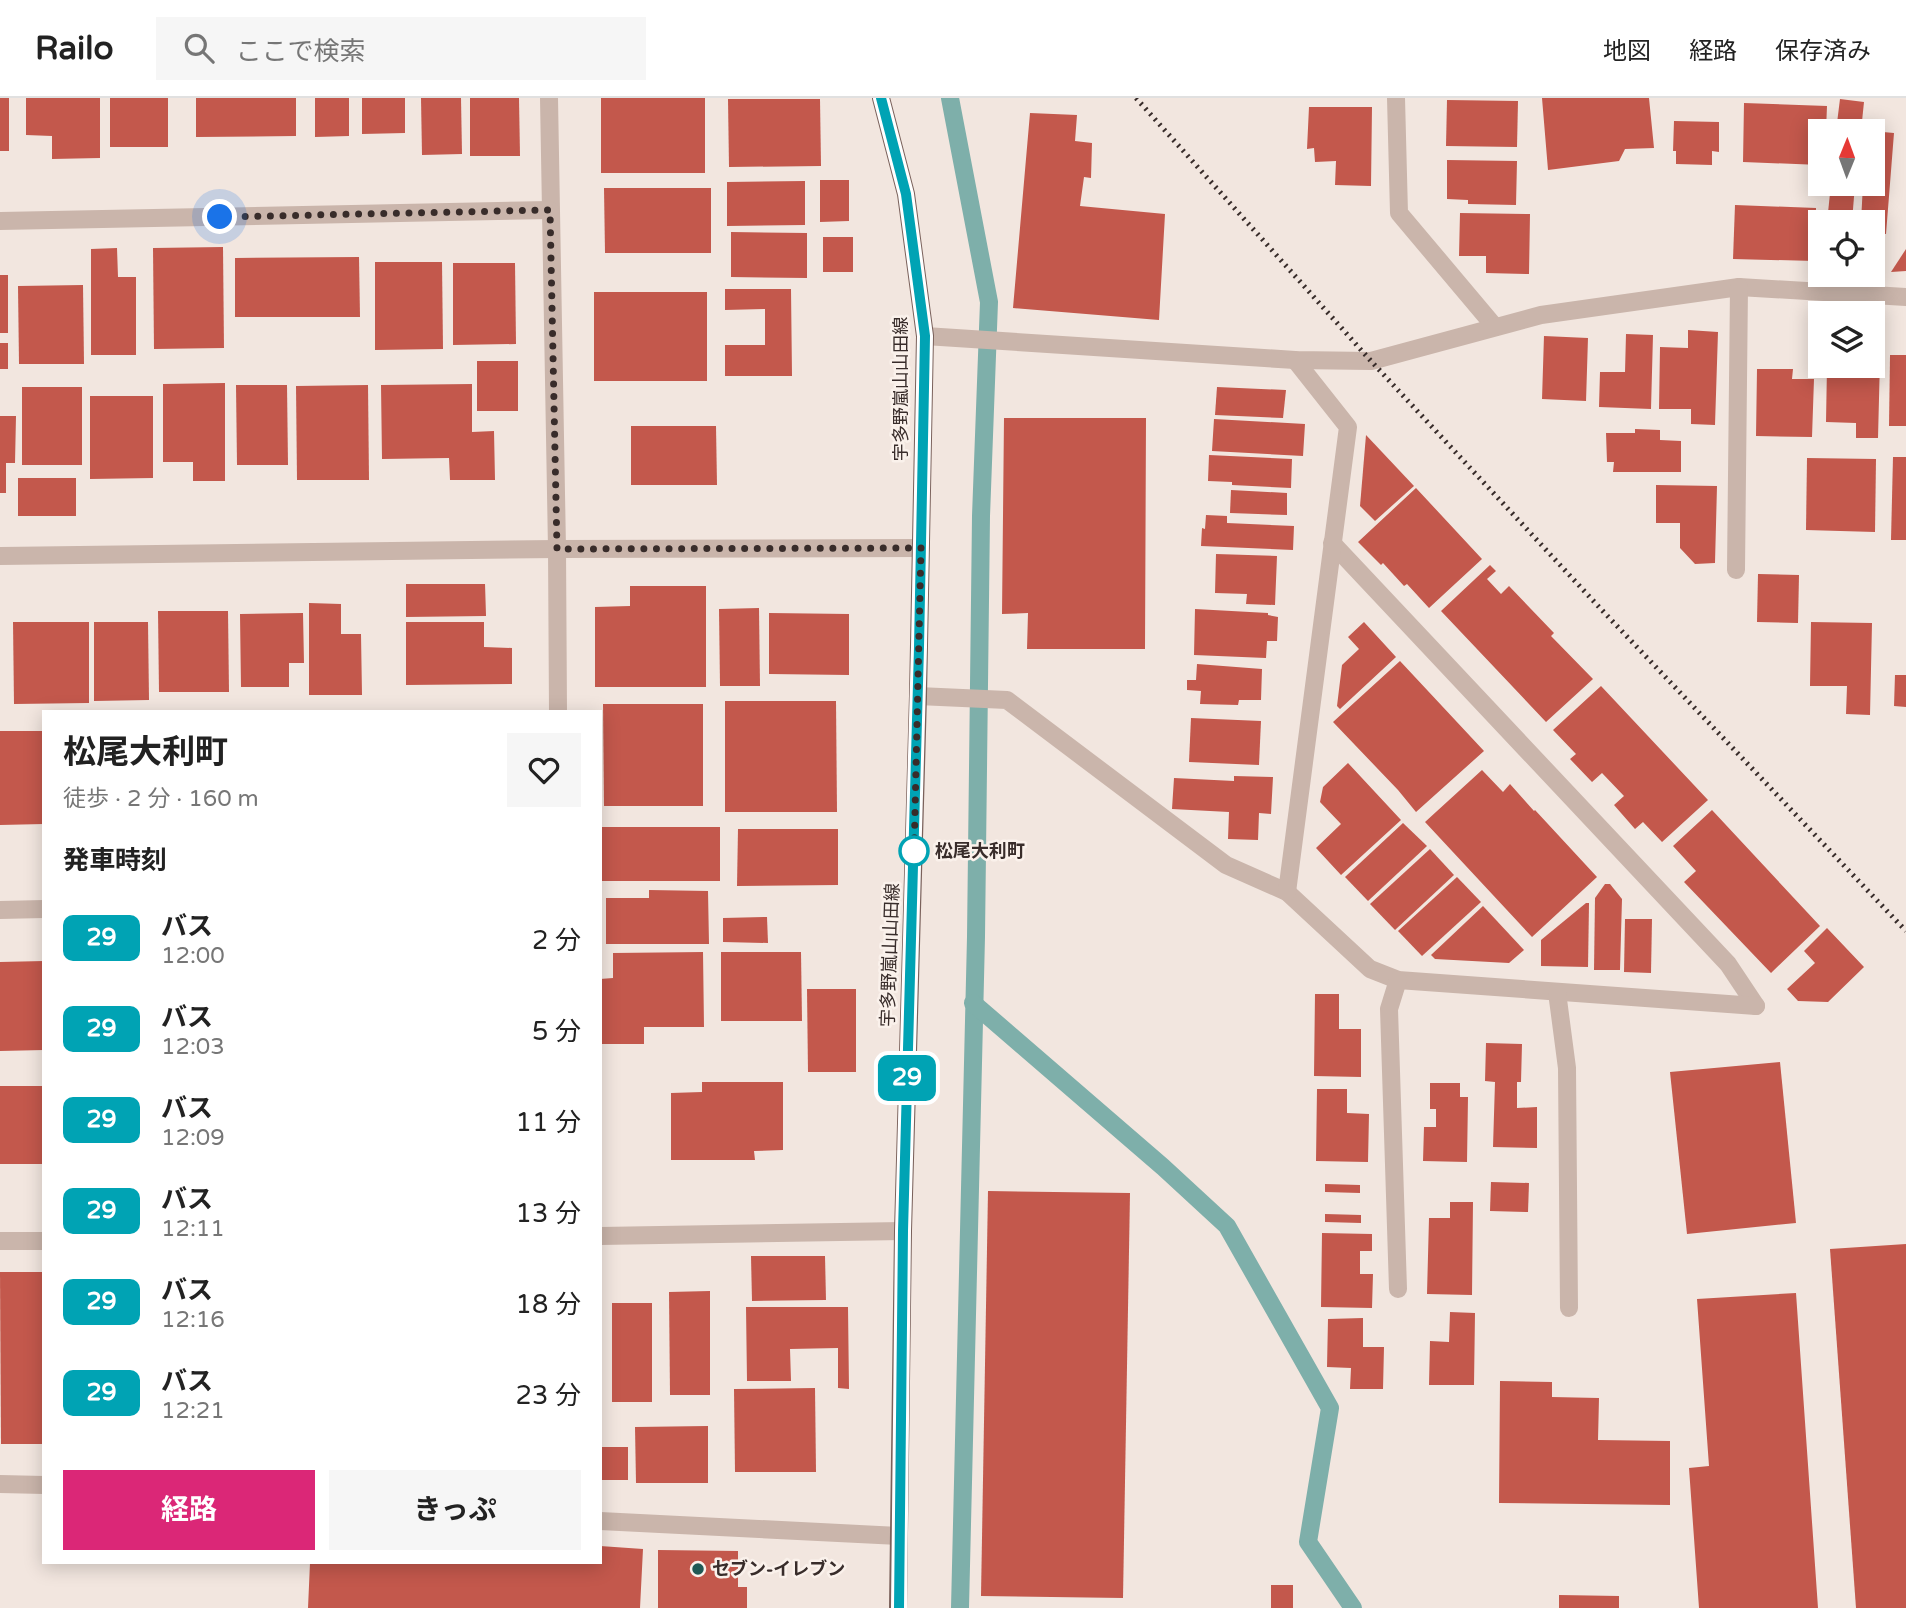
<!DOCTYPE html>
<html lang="ja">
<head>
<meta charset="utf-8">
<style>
	:root { --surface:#fff; --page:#f6f6f6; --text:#222; --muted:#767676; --line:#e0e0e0; --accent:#db2777 }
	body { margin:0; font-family:"Varela Round","Noto Sans JP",sans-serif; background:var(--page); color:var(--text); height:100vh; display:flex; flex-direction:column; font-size:26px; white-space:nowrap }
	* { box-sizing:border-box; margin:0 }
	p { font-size:23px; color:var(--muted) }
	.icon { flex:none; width:38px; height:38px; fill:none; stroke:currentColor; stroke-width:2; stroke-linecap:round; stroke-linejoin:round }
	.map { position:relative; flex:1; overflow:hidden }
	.sheet { position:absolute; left:42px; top:612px; width:560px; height:854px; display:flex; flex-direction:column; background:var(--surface); border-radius:0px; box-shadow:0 4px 18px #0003 }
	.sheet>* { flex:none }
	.badge { padding:0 14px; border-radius:10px; font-size:24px; line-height:46px }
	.needle { width:46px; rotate:1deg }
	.tools { position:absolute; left:1808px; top:21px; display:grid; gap:14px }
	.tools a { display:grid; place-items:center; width:77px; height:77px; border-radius:0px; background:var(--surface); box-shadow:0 4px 18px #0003; font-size:35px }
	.you { position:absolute; width:35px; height:35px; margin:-18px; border:5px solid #fff; border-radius:50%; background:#1a73e8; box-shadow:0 0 0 10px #1a73e833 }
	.map>.badge { position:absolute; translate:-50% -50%; box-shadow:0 0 0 4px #fff }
	h2 { padding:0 21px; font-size:26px; line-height:63px }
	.round { display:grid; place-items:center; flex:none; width:74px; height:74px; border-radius:0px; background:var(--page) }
	.overview { display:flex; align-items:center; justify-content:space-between; height:119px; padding:0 21px }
	h1 { font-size:33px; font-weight:700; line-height:52px }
	.button { display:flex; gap:14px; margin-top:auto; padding:14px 21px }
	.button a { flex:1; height:80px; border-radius:0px; background:var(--accent); color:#fff; font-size:28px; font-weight:700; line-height:80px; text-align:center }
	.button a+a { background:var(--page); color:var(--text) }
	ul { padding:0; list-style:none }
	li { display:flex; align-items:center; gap:21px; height:91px; padding:0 21px }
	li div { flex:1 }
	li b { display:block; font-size:26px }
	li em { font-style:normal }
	li .badge { min-width:77px; font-weight:700; text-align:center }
	header { display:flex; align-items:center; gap:42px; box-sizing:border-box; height:98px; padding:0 35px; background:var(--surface); border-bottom:2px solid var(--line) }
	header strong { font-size:33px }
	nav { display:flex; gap:38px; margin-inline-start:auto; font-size:24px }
	.search { width:490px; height:63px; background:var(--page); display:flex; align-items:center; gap:18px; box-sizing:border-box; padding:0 24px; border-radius:0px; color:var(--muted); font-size:26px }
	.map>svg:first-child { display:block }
</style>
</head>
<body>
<header>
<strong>Railo</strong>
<div class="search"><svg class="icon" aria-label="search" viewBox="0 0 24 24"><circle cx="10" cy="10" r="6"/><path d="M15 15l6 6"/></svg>ここで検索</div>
<nav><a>地図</a><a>経路</a><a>保存済み</a></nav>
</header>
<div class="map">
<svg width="1906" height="1510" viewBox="0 0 1906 1510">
	<rect width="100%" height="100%" fill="#f2e6df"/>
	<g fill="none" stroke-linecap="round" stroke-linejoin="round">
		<g stroke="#7eafaa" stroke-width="18">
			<path d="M 950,0 L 989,204 L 981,418 L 976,839 L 960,1510"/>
			<path d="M 973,905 L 1163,1069 L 1227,1128 L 1330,1310 L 1308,1444 L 1353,1510"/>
		</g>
	</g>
	<g fill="#c3584c">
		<rect x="0" y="0" width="9" height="53"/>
		<path d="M 26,0 L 100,0 L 100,60 L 52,61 L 52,38 L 26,37 Z"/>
		<rect x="110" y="0" width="58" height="49"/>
		<path d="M 196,0 L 296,0 L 296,38 L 196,39 Z"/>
		<path d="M 315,0 L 349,0 L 349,38 L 315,39 Z"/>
		<path d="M 362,0 L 405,0 L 405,35 L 362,36 Z"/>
		<path d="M 421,0 L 461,0 L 462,56 L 422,57 Z"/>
		<path d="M 470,0 L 519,0 L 520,58 L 470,58 Z"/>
		<rect x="601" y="0" width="104" height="75"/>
		<path d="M 1542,0 L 1649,0 L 1654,50 L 1625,51 L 1619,63 L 1548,72 Z"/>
		<path d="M 728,1 L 820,1 L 821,68 L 729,69 Z"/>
		<path d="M 1840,1 L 1864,4 L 1861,33 L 1836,33 Z"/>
		<path d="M 1447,2 L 1518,3 L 1517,49 L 1446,48 Z"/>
		<path d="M 1744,5 L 1827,8 L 1826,33 L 1820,33 L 1820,67 L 1743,64 Z"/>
		<path d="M 1309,9 L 1372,9 L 1371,88 L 1335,87 L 1336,63 L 1315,64 L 1314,50 L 1307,51 Z"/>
		<path d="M 1030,15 L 1077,17 L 1075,43 L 1092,45 L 1091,80 L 1084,79 L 1080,108 L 1165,116 L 1159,222 L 1013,210 Z"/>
		<path d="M 1674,23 L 1719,24 L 1719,54 L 1712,53 L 1712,67 L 1676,66 L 1676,53 L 1673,53 Z"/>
		<path d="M 1872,33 L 1894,35 L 1886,136 L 1872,135 L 1872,124 L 1861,124 L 1863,86 L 1872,86 Z"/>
		<path d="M 1447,62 L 1517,63 L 1516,107 L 1468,106 L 1468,102 L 1447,101 Z"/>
		<path d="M 820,82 L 849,82 L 849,123 L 820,124 Z"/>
		<path d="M 805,83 L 805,127 L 727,128 L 727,84 Z"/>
		<path d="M 1831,86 L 1855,86 L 1852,124 L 1827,124 Z"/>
		<path d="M 604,90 L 711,90 L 711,155 L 605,155 Z"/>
		<path d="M 1735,107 L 1816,110 L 1815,163 L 1733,161 Z"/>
		<path d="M 1460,115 L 1530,116 L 1529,176 L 1486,175 L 1486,158 L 1459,158 Z"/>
		<path d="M 731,134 L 807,135 L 807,180 L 731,179 Z"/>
		<rect x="823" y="139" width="30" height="35"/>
		<path d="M 223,149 L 224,250 L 154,251 L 153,150 Z"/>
		<path d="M 117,150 L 118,179 L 136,179 L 136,257 L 91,257 L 91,151 Z"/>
		<path d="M 1906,151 L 1906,173 L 1891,174 Z"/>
		<path d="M 359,159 L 360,219 L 235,219 L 235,160 Z"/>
		<path d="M 375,164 L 442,164 L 443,251 L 375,252 Z"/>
		<path d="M 453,165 L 515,165 L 516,246 L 453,247 Z"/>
		<rect x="0" y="177" width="8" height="58"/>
		<path d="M 83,187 L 84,266 L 19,266 L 18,188 Z"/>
		<path d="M 725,191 L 791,191 L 792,278 L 725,278 L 725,247 L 765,247 L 765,211 L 725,212 Z"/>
		<rect x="594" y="194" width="113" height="89"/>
		<path d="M 1688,232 L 1718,234 L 1715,327 L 1691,326 L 1691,311 L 1659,311 L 1660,249 L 1688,250 Z"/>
		<path d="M 1626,236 L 1653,237 L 1651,311 L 1599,309 L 1600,274 L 1625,274 Z"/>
		<path d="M 1544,238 L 1588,240 L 1586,303 L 1542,301 Z"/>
		<rect x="0" y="245" width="8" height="26"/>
		<path d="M 1890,257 L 1906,257 L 1906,328 L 1889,328 Z"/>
		<path d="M 1872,261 L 1880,261 L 1878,340 L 1856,340 L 1856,325 L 1826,324 L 1827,268 L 1872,268 Z"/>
		<rect x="477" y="263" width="41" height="50"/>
		<path d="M 1757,271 L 1793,271 L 1792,281 L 1814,281 L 1812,339 L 1756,338 Z"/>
		<path d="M 225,285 L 225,383 L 193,383 L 193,364 L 163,364 L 163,286 Z"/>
		<path d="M 472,286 L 472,334 L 494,333 L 495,382 L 450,382 L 449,360 L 382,361 L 381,287 Z"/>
		<path d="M 236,287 L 287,287 L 288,367 L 237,367 Z"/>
		<path d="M 368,287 L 369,382 L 297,382 L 296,288 Z"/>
		<rect x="22" y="289" width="60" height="78"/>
		<path d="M 1217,289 L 1286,292 L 1283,320 L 1215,317 Z"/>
		<path d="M 90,298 L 153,298 L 153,380 L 90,381 Z"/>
		<path d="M 0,318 L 16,318 L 15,365 L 6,365 L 6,395 L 0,395 Z"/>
		<path d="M 1004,320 L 1146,320 L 1145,551 L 1027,551 L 1028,515 L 1002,516 Z"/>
		<path d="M 1214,321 L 1305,326 L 1303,358 L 1212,353 Z"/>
		<path d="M 631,328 L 716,328 L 717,387 L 631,387 Z"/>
		<path d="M 1635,331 L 1660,332 L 1660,342 L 1681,343 L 1681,374 L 1613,374 L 1614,364 L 1607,364 L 1606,335 L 1635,335 Z"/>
		<path d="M 1366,337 L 1414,388 L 1375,423 L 1360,408 Z"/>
		<path d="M 1209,357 L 1292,361 L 1291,390 L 1232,387 L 1232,384 L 1208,383 Z"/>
		<path d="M 1893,359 L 1906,359 L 1906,442 L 1891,442 Z"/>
		<path d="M 1807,360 L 1876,361 L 1875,434 L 1806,432 Z"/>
		<rect x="18" y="380" width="58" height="38"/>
		<path d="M 1656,387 L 1717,388 L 1715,465 L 1695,466 L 1680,450 L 1680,425 L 1656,425 Z"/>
		<path d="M 1416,390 L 1482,461 L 1429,510 L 1407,486 L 1404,488 L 1383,465 L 1381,467 L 1358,444 Z"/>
		<path d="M 1231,392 L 1287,395 L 1287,417 L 1230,415 Z"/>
		<path d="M 1206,417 L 1227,418 L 1227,425 L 1294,428 L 1293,452 L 1201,448 L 1202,430 L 1205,431 Z"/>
		<path d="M 1216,456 L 1277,458 L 1275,507 L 1246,506 L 1247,496 L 1215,495 Z"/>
		<path d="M 1490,467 L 1496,473 L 1487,481 L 1501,496 L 1509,488 L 1554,535 L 1551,538 L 1593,581 L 1546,624 L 1441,513 Z"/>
		<path d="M 1758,476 L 1799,477 L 1798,525 L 1757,524 Z"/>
		<path d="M 406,486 L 485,486 L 486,518 L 406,519 Z"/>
		<path d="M 630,488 L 706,488 L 706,589 L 595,589 L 595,509 L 630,508 Z"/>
		<path d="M 309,505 L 341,506 L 341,536 L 361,536 L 362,597 L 309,597 Z"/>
		<path d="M 759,510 L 760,588 L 720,588 L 719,511 Z"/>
		<path d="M 1195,511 L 1268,515 L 1268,517 L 1278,519 L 1277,543 L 1267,543 L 1266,560 L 1194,557 Z"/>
		<path d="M 158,513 L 228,513 L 229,594 L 159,594 Z"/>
		<path d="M 303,515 L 304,565 L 289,565 L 289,589 L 241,589 L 240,516 Z"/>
		<path d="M 769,515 L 849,516 L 849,577 L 769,576 Z"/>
		<path d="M 13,524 L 89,524 L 89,605 L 14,606 Z"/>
		<path d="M 94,524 L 148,524 L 149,602 L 94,603 Z"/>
		<path d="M 406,524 L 484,524 L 484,549 L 512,550 L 512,586 L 406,587 Z"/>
		<path d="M 1364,524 L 1396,559 L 1340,611 L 1337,608 L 1342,567 L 1359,551 L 1348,539 Z"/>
		<path d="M 1811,524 L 1872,525 L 1870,617 L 1846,616 L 1847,588 L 1810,588 Z"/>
		<path d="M 1400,563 L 1484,653 L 1416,714 L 1398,692 L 1333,624 Z"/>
		<path d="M 1197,566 L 1262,571 L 1261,602 L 1239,602 L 1238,607 L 1200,606 L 1201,593 L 1187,592 L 1187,582 L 1196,582 Z"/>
		<path d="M 1895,577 L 1906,577 L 1906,609 L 1894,608 Z"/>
		<path d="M 1601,588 L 1708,702 L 1662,744 L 1643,724 L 1635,731 L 1614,707 L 1624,698 L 1602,675 L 1592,684 L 1570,661 L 1576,656 L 1553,632 Z"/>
		<path d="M 725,603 L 836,603 L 837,714 L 725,714 Z"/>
		<path d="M 603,606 L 703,606 L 703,708 L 604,708 Z"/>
		<path d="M 1191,620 L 1261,623 L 1259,667 L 1189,664 Z"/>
		<path d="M 0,633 L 44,633 L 44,726 L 0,727 Z"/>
		<path d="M 1348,665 L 1401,722 L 1341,777 L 1316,750 L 1341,726 L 1320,704 L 1323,689 Z"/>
		<path d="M 1482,672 L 1503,694 L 1510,686 L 1534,713 L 1535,712 L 1597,779 L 1532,839 L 1425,724 Z"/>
		<path d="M 1234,678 L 1273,679 L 1271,716 L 1259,715 L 1258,742 L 1228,741 L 1229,714 L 1172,711 L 1174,680 L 1234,683 Z"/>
		<path d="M 1712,712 L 1820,828 L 1771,875 L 1684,784 L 1696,773 L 1673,748 Z"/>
		<path d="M 1403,725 L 1427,748 L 1368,803 L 1345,779 Z"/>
		<rect x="600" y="729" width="120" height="54"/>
		<path d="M 738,731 L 838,731 L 838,787 L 737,788 Z"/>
		<path d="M 1430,751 L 1454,777 L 1395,832 L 1370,806 Z"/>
		<path d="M 1457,779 L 1481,804 L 1422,858 L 1398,833 Z"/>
		<path d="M 1605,786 L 1610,786 L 1622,801 L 1620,872 L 1594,872 L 1595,800 Z"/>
		<path d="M 649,792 L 708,793 L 709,846 L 606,846 L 606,800 L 649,800 Z"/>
		<path d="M 1586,805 L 1589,805 L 1588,869 L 1541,868 L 1541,842 Z"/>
		<path d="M 1483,808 L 1524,852 L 1509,865 L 1435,861 L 1431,857 Z"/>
		<path d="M 767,819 L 768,845 L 723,844 L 723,820 Z"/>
		<path d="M 1625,821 L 1652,821 L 1651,875 L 1624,874 Z"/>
		<path d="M 1827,830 L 1864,869 L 1828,904 L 1798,903 L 1787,891 L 1815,865 L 1804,853 Z"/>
		<path d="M 703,854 L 704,929 L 644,929 L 644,946 L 600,946 L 600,881 L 613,880 L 613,855 Z"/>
		<path d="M 721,854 L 801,854 L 802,923 L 721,923 Z"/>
		<path d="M 44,863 L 44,952 L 0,953 L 0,864 Z"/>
		<path d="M 807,891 L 856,891 L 856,974 L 808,974 Z"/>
		<path d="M 1315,896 L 1339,896 L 1339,931 L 1361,931 L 1361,979 L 1314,978 Z"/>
		<path d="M 1486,945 L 1522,946 L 1521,984 L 1517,984 L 1517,1010 L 1537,1009 L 1537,1050 L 1493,1049 L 1495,984 L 1485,983 Z"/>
		<path d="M 1780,964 L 1796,1125 L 1687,1136 L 1670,974 Z"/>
		<path d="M 702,984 L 783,984 L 783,1052 L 754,1053 L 755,1062 L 671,1062 L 671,995 L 702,994 Z"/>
		<path d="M 1430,985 L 1460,985 L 1460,999 L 1468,999 L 1467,1064 L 1423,1063 L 1424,1029 L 1436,1029 L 1436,1011 L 1430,1011 Z"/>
		<rect x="0" y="988" width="44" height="78"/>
		<path d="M 1317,991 L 1347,991 L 1347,1015 L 1369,1016 L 1368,1064 L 1316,1063 Z"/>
		<path d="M 1491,1084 L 1529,1085 L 1528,1114 L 1490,1113 Z"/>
		<path d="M 1325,1086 L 1360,1087 L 1360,1095 L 1325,1094 Z"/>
		<path d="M 988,1093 L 1130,1095 L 1123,1500 L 981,1498 Z"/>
		<path d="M 1450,1104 L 1473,1104 L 1472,1197 L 1427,1196 L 1429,1120 L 1450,1120 Z"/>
		<path d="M 1325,1116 L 1361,1117 L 1361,1125 L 1325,1124 Z"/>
		<path d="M 1322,1135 L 1372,1136 L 1372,1153 L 1360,1153 L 1360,1176 L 1373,1176 L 1372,1210 L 1321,1209 Z"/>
		<path d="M 1906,1146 L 1906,1510 L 1856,1510 L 1830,1151 Z"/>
		<path d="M 751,1158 L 825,1158 L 826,1202 L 752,1203 Z"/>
		<path d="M 0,1174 L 44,1174 L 44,1346 L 1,1346 Z"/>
		<path d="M 710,1193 L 710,1297 L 670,1297 L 669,1194 Z"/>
		<path d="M 1796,1195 L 1818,1510 L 1699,1510 L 1689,1370 L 1709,1368 L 1697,1201 Z"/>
		<rect x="612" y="1205" width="40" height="99"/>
		<path d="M 746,1209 L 848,1209 L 849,1291 L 838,1290 L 838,1250 L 790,1251 L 791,1283 L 747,1283 Z"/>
		<path d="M 1450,1214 L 1475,1215 L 1474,1287 L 1429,1287 L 1430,1243 L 1449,1244 Z"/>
		<path d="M 1363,1220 L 1363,1249 L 1384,1249 L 1383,1291 L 1350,1291 L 1351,1270 L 1327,1269 L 1328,1221 Z"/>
		<path d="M 1500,1283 L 1552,1284 L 1552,1299 L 1599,1300 L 1598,1342 L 1670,1343 L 1670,1407 L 1499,1405 Z"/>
		<path d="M 815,1290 L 816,1374 L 735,1374 L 734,1291 Z"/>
		<path d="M 708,1328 L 708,1385 L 636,1385 L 635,1329 Z"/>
		<rect x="600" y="1349" width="28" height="33"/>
		<path d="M 600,1448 L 643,1451 L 640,1510 L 308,1510 L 310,1465 L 600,1465 Z"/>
		<path d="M 658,1452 L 738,1453 L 738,1489 L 747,1489 L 747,1510 L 658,1510 Z"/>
		<rect x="1271" y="1487" width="22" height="23"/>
		<path d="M 1559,1497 L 1619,1498 L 1619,1510 L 1559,1510 Z"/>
	</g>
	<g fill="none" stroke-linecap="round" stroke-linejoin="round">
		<g stroke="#cab5ab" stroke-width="18">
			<path d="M 549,0 L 557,451 L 558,614"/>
			<path d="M 1396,0 L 1399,115 L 1495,229"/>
			<path d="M 0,123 L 550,112"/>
			<path d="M 925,238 L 1295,262 L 1371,263 L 1541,217 L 1739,189 L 1906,199"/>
			<path d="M 1332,445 L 1728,866 L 1756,908"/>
			<path d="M 0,458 L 557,451 L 921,450"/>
			<path d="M 1736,472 L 1739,189"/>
			<path d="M 918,598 L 1007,602 L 1226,767 L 1287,794 L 1370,871 L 1398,882 L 1756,908"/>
			<path d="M 1287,794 L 1348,329 L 1295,262"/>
			<path d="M 0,812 L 44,811"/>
			<path d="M 1557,894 L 1567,970 L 1569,1210"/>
			<path d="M 600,1138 L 903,1133"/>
			<path d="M 0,1143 L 44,1143"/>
			<path d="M 1398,1191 L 1389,911 L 1398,882"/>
			<path d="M 0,1386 L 44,1387"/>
			<path d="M 600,1423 L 899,1438"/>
		</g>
		<path stroke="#7a615b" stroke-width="18" d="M 881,0 L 906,96 L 925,238 L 918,598 L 903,1133 L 898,1510"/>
		<path stroke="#382c2a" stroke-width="5" stroke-dasharray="2 5" stroke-linecap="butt" d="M 1136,0 L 1371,263 L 1599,509 L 1906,833"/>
	</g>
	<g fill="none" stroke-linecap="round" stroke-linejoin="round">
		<defs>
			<path id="line" d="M 881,0 L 906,96 L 925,238 L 919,549 L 903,1133 L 899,1510"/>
		</defs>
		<use href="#line" stroke="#fff" stroke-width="16"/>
		<use href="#line" stroke="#00a3b4" stroke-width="10"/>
		<path stroke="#382c2a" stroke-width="7" stroke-dasharray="0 12.6" d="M 220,119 L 550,112 L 557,451 L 921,450 L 914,759 L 914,753"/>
	</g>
	<circle fill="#fff" stroke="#00a3b4" stroke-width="3.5" cx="914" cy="753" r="14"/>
	<circle fill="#205955" stroke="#faf1eb" stroke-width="2.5" cx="698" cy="1471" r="7"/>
	<g text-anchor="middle" stroke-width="5" stroke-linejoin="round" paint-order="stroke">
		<g font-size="18" fill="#382c2a" stroke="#faf1eb">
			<text transform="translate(901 291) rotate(-90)" y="6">宇多野嵐山山田線</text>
			<text transform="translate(890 857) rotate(-88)" y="6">宇多野嵐山山田線</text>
		</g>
		<g font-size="18" font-weight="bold" fill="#382c2a" stroke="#faf1eb" text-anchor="start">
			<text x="935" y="759">松尾大利町</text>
		</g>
		<g font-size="18" font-weight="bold" fill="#382c2a" stroke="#faf1eb" text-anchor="start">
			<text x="712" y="1477">セブン-イレブン</text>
		</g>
	</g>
</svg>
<div class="tools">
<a><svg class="needle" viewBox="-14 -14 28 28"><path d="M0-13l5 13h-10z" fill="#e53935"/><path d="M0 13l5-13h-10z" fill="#767676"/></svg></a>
<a><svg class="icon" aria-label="locate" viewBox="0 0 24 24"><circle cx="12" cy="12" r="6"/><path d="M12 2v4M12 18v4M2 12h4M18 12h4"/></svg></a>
<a><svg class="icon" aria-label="layers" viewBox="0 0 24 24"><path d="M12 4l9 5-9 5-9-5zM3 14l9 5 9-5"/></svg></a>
</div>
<div class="you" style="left:220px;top:119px"></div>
<b class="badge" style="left:907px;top:980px;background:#00a3b4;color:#fff">29</b>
<section class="sheet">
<div class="overview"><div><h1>松尾大利町</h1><p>徒歩 · 2 分 · 160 m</p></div><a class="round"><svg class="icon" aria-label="heart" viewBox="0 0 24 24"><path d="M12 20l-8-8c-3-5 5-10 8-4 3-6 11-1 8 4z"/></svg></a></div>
<h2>発車時刻</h2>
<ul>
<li><span class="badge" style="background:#00a3b4;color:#fff">29</span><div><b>バス</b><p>12:00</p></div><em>2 分</em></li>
<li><span class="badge" style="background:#00a3b4;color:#fff">29</span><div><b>バス</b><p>12:03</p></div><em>5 分</em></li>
<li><span class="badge" style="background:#00a3b4;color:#fff">29</span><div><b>バス</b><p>12:09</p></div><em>11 分</em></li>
<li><span class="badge" style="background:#00a3b4;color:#fff">29</span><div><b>バス</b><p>12:11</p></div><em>13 分</em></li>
<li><span class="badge" style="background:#00a3b4;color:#fff">29</span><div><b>バス</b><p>12:16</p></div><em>18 分</em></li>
<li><span class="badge" style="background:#00a3b4;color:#fff">29</span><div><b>バス</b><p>12:21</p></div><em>23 分</em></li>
</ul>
<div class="button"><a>経路</a><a>きっぷ</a></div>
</section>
</div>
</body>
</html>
